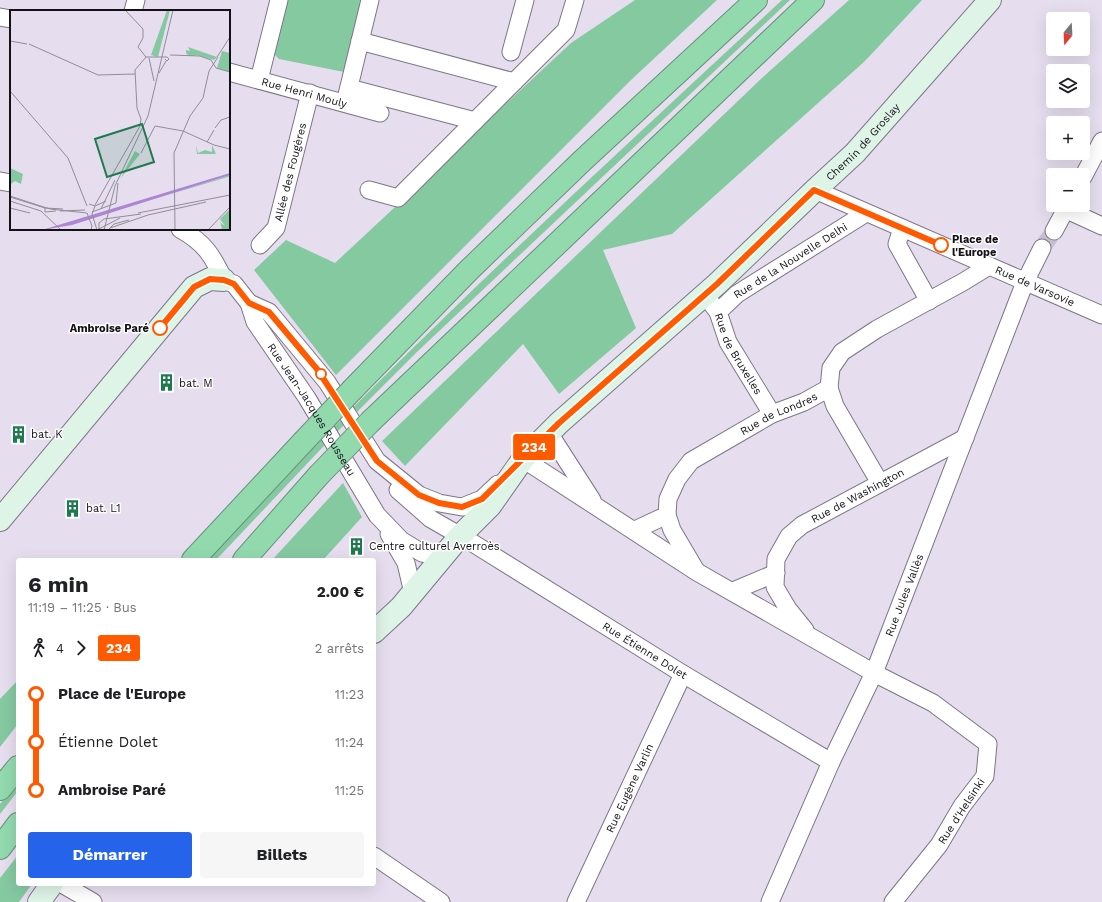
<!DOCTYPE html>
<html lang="fr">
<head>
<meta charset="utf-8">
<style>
	:root { --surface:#fff; --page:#f6f6f6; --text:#202124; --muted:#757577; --accent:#2563eb }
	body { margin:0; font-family:"Work Sans",sans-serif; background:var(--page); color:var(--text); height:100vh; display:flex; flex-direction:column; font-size:15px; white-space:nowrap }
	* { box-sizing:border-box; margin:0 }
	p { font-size:13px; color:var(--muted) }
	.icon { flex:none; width:22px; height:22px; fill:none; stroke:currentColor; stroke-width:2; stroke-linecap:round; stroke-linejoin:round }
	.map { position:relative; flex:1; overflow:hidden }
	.details { position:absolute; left:16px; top:558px; width:360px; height:328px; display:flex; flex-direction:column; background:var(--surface); border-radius:4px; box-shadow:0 4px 16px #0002 }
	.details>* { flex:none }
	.badge { padding:0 8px; border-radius:3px; font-size:14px; line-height:26px }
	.needle { width:26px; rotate:198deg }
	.tools { position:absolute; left:1046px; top:12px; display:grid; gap:8px }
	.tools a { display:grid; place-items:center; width:44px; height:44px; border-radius:4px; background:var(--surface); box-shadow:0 4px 16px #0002; font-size:20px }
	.map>.badge { position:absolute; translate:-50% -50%; box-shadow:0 0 0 2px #fff }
	.legs { display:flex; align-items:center; gap:6px; height:44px; padding:0 12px; font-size:13px }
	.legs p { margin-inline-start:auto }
	.head { display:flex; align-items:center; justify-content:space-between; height:68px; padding:0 12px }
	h1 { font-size:22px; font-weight:700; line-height:30px }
	.cta { display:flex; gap:8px; margin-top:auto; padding:8px 12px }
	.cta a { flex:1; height:46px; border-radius:4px; background:var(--accent); color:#fff; font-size:16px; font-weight:700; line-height:46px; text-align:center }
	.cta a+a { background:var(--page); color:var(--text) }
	ul { padding:0 12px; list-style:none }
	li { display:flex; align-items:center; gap:14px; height:48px; font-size:15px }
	li i { display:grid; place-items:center; width:6px; height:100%; margin:0 5px; background:currentColor }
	li i::after { content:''; width:10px; height:10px; margin:-5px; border:3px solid; border-radius:50%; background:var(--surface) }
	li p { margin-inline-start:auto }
	li:first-child i { background:linear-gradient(#0000 50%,currentColor 0) }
	li:last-child i { background:linear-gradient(currentColor 50%,#0000 0) }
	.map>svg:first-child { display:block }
</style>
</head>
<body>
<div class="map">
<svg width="1102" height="902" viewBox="0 0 1102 902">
	<rect width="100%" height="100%" fill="#e6deef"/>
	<g fill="#85c9a1">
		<path d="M 287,0 L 363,0 L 344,72 L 279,59 L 275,55 L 275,50 Z"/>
		<path d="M 635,0 L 717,0 L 631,80 L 336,375 L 254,270 L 286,240 L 335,263 L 571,43 Z"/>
		<path d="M 782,0 L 790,0 L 418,351 L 338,431 L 216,560 L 208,560 C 388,362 587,182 782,0 Z"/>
		<path d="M 849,0 L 922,0 L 865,61 L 672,234 L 603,250 L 636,328 L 559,394 L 523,344 L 405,466 L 382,441 L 763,77 Z"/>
		<path d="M 343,483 L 362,517 L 323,560 L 272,560 Z"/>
		<path d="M 18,680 L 18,724 L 0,747 L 0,699 Z"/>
		<path d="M 18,781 L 18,791 L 0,814 L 0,804 Z"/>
		<path d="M 18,855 L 18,884 L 32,884 L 19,902 L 0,902 L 0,878 Z"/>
	</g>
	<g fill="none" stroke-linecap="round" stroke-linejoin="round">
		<path stroke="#c6bfcf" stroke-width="17" stroke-dasharray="17 8" stroke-linecap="butt" d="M 1042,248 L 1054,231"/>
		<defs>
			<g id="street">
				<path d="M 133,11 L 136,0"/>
				<path d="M 0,17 L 11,19"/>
				<path d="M 360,41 L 514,82"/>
				<path d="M 511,52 L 525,0"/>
				<path id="s1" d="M 229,72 L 380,113"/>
				<path d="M 259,80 L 279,0"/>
				<path d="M 349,88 L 475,121"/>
				<path d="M 346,99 L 370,0"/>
				<path d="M 1083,177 L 1102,141"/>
				<path d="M 0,181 L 11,183"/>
				<path d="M 369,190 L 398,198 L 566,30 L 575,0"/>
				<path id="s2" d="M 815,190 L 1102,315"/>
				<path d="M 1065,209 L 1102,226"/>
				<path d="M 902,228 L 897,244 L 929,301"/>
				<path id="s3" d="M 180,229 C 205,243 212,255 224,280 L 234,284 L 249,303 L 255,322 L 307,398 L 377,515 L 401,540 L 422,553 L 442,556"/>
				<path d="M 1054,231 L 1068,205"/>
				<path id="s4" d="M 260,245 L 276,228 L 310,93"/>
				<path d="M 249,303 L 269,312 L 327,382 L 377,461 L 419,495 L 439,503 L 462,507 L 482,499 L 498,484"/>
				<path id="s5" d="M 711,303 L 718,312 L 728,342 L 772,414"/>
				<path id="s6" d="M 718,312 L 737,294 L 866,213"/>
				<path d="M 829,388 L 835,406 L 880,483"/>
				<path d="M 549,433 L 592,500"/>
				<path d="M 515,467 L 523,459 L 697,572 L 874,673 L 933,703 L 988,744 L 985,776 L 962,806 L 939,845 L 893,902"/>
				<path id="s7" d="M 398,490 L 431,519 L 471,542 L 683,674 L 831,762"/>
				<path d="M 667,515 L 672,530 L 695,569"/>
				<path id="s8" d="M 635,530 L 667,515 L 668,499 L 677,479 L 691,461 L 772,414 L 804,402 L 829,388 L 831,368 L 842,352 L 877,329 L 963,282 L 989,266"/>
				<path d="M 389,534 L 406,563 L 413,593"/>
				<path d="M 733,591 L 776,573"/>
				<path id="s9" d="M 805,630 L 788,609 L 775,587 L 776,559 L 789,536 L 802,525 L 965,438"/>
				<path d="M 374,856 L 441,902"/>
				<path d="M 62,884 L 93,902"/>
				<path id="s10" d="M 576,902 L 683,674"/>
				<path id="s11" d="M 770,902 L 831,762 L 874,673 L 1025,282 L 1042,248"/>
			</g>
			<g id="secondary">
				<path d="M 0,520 L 194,287 L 210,279 L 224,280"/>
				<path id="s12" d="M 374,632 L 401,607 L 460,536 L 490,506 L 523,459 L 559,423 L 717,284 L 815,190 L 855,153 L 990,0"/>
				<path d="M 39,902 L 52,884"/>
			</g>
			<g id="highway">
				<path d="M 353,389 L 469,270 L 582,161 L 756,0"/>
				<path d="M 372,420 L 813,0"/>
				<path d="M 193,560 L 303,442"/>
				<path d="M 244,560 L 318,476"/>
				<path d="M 0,789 L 18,767"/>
				<path d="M 0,848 L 18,824"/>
			</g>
		</defs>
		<use href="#street" stroke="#7d7685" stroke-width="19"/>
		<use href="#secondary" stroke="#7d7685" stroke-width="24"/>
		<use href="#highway" stroke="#669379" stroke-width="24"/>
		<use href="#street" stroke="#fff" stroke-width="17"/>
		<use href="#secondary" stroke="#def4e7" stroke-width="22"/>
		<use href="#highway" stroke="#92d9ae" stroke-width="22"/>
		<defs>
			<g id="highway-bridge">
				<path d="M 303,442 L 353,389"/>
				<path d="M 318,476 L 372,420"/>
			</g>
		</defs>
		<use href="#highway-bridge" stroke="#669379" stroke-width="24" stroke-linecap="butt"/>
		<use href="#highway-bridge" stroke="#92d9ae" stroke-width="22"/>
	</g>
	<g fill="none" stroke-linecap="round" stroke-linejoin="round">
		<defs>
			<path id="line-1" d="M 160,328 L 194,287 L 210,279 L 224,280 L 234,284 L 249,303 L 269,312 L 317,369 L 377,461 L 419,495 L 439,503 L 462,507 L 482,499 L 559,423 L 717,284 L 814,190 L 941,245"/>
		</defs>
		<use href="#line-1" stroke="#fff" stroke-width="9"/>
		<use href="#line-1" stroke="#ff5a00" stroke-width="6"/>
	</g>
	<defs>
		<symbol id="building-bare" viewBox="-9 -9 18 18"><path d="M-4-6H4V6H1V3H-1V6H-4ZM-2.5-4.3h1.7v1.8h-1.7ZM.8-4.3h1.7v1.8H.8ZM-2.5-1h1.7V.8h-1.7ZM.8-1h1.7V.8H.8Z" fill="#20794e" stroke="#fff" stroke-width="2.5" paint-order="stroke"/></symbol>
	</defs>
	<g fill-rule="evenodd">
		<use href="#building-bare" x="154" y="370" width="25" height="25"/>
		<use href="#building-bare" x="6" y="422" width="25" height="25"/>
		<use href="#building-bare" x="60" y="496" width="25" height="25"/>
		<use href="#building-bare" x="344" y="534" width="25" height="25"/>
	</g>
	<g fill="#fff" stroke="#ff5a00" stroke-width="2">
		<circle cx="941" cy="245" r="7"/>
		<circle cx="160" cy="328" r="7"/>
		<circle cx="321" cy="374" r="5"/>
	</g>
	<g text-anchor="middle" stroke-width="3" stroke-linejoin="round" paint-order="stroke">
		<g font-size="11" fill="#141117" stroke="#fff">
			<text dy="4" stroke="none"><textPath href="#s1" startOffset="78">Rue Henri Mouly</textPath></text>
			<text dy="4" stroke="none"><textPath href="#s12" startOffset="694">Chemin de Groslay</textPath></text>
			<text dy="4" stroke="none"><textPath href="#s4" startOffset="81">Allée des Fougères</textPath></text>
			<text dy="4" stroke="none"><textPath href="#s6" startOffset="89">Rue de la Nouvelle Delhi</textPath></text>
			<text dy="4" stroke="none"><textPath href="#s2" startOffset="240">Rue de Varsovie</textPath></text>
			<text dy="4" stroke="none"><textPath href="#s5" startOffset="58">Rue de Bruxelles</textPath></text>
			<text dy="4" stroke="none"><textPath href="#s3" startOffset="228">Rue Jean-Jacques Rousseau</textPath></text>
			<text dy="4" stroke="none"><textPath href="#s8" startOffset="196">Rue de Londres</textPath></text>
			<text dy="4" stroke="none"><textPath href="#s9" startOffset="187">Rue de Washington</textPath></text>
			<text dy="4" stroke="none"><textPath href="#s11" startOffset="335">Rue Jules Vallès</textPath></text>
			<text dy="4" stroke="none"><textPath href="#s7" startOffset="295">Rue Étienne Dolet</textPath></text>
			<text dy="4" stroke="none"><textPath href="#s10" startOffset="126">Rue Eugène Varlin</textPath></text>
			<text transform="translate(961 811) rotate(-57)" y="4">Rue d'Helsinki</text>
		</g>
		<g font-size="11" font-weight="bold" fill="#141117" stroke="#fff" text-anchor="start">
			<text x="952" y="243">Place de<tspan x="952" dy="13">l'Europe</tspan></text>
			<text x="149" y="332" text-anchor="end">Ambroise Paré</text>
		</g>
		<g font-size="11" fill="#141117" stroke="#fff" text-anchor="start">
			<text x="179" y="387">bat. M</text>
			<text x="31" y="438">bat. K</text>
			<text x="86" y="512">bat. L1</text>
			<text x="369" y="550">Centre culturel Averroès</text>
		</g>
	</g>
	<g transform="translate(10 10)">
		<rect width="220" height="220" fill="#e6deef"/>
		<path d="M 157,0 L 160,0 L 148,47 L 141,45 ZM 178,37 L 207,47 L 204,50 L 187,45 L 179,46 L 176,43 L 176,40 L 180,41 ZM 212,41 L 220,43 L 220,62 L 207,58 ZM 186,135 L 188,143 L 195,140 L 202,142 L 202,135 L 206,144 L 187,144 ZM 125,141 L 130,144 L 110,169 ZM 0,158 L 13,164 L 11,174 L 5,171 L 1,174 ZM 220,165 L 218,167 L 113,198 L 208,169 ZM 220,199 L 220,220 L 212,220 L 210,210 L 211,213 L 215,216 L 210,209 Z" fill="#85c9a1"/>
		<path d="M 220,163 L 220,165 L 62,215 L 32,220 Z" fill="#ad85d3"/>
		<path fill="none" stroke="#928c99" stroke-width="1" d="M 115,0 L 133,19 L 133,28 L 128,37 L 136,47 L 157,47 L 159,49 L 157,51 L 155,49M 0,31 L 17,34M 19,34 L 88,65 L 125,64M 160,45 L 190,46 L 201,50 L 206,58 L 220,62M 207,47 L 220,27M 139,48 L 144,71M 149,63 L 156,51M 0,81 L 58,148 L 77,196M 205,118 L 211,110 L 220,107M 197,132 L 204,120M 131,143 L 145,116 L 173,121 L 204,135 L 220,139M 0,186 L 40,199 L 77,203 L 82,216 L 81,220M 0,187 L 35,198 L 53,199M 0,191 L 31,201 L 51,220M 79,194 L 85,196 L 82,204 L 87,220M 85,195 L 130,116 L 131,109 L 127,98 L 125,60 L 136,47M 85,196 L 96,191M 0,198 L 20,203M 35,198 L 35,202 L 46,201M 91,199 L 105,170M 50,201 L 75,200M 82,202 L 106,193 L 108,173M 128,203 L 220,185M 100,218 L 138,205 L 196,192M 87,220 L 110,208M 89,220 L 89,213 L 94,209 L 131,204M 94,220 L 105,176 L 138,106 L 163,0M 98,220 L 104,214 L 119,210M 165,220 L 164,143 L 180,106 L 193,88 L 199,61 L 208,47M 198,220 L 220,197"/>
		<path fill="#20794e" fill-opacity="0.15" stroke="#20794e" stroke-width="2" d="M 132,114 L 144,152 L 97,167 L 85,129 Z"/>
		<rect width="220" height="220" fill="none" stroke="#141117" stroke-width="2"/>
	</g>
</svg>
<div class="tools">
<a><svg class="needle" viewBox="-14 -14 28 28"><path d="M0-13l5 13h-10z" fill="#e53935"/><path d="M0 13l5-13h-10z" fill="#757577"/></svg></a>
<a><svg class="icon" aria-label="layers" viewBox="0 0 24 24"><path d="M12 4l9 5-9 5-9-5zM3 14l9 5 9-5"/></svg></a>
<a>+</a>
<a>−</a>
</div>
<b class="badge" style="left:534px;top:447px;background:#ff5a00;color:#fff">234</b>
<section class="details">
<div class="head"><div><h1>6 min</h1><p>11:19 – 11:25 · Bus</p></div><b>2.00 €</b></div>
<div class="legs"><svg class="icon" aria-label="walk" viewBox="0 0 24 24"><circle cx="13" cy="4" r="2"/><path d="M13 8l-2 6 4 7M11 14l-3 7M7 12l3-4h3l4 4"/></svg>4<svg class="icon" aria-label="forward" viewBox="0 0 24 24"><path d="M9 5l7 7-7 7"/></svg><b class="badge" style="background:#ff5a00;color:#fff">234</b><p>2 arrêts</p></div>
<ul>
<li><i style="color:#ff5a00"></i><b>Place de l'Europe</b><p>11:23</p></li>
<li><i style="color:#ff5a00"></i><span>Étienne Dolet</span><p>11:24</p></li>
<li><i style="color:#ff5a00"></i><b>Ambroise Paré</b><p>11:25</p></li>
</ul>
<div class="cta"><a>Démarrer</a><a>Billets</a></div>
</section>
</div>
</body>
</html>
